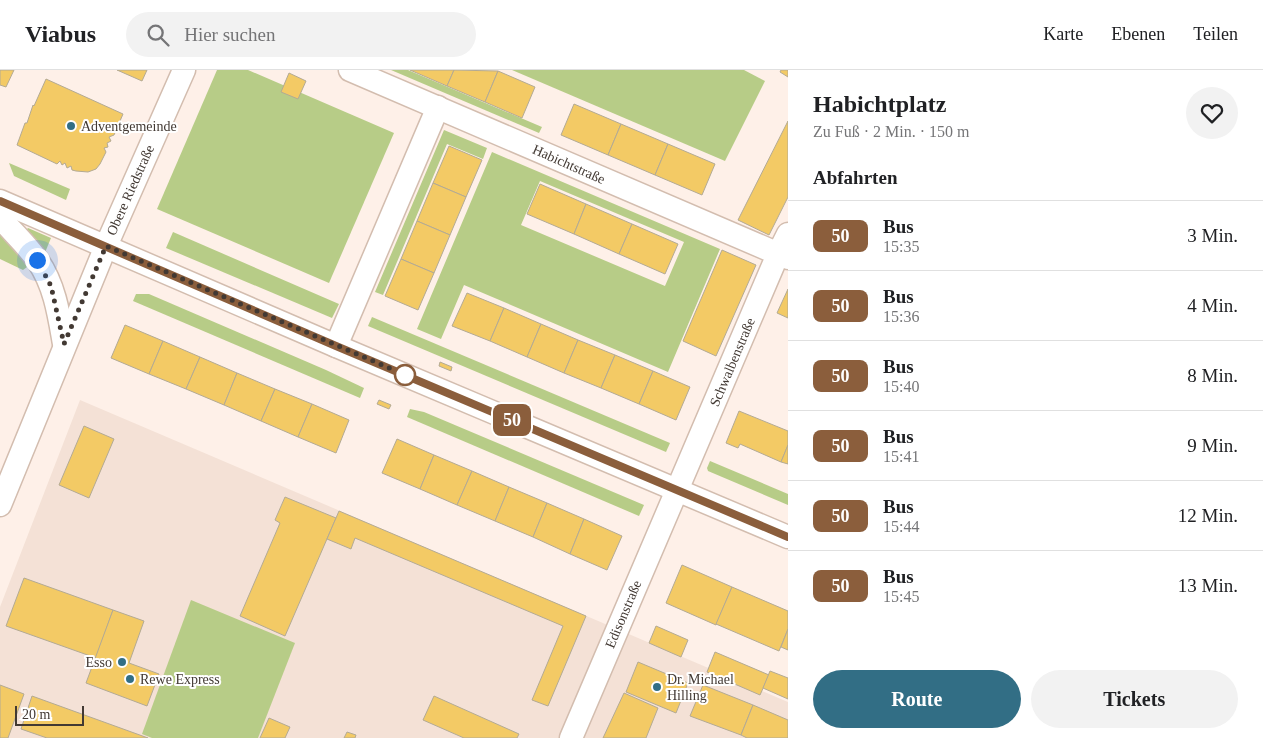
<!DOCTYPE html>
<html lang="de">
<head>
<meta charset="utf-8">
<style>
	:root { --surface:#fff; --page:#f2f2f2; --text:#202124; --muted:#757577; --line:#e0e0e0; --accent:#326e85 }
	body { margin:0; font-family:Georgia,serif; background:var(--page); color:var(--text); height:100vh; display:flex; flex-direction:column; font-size:19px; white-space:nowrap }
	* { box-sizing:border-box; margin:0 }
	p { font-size:16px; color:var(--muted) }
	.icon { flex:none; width:28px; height:28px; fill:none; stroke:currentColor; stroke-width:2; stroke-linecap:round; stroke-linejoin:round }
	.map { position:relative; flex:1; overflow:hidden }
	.sheet { display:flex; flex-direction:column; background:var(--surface); width:475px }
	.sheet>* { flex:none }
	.badge { padding:0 10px; border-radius:8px; font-size:18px; line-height:32px }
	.scale { position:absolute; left:15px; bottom:12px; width:69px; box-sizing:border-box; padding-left:5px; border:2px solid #423933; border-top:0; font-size:14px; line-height:18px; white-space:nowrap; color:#423933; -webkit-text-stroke:4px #fff; paint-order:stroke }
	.you { position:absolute; width:25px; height:25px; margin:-12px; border:4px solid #fff; border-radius:50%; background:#1a73e8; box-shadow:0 0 0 8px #1a73e833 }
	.map>.badge { position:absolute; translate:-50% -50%; box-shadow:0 0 0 2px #fff }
	h2 { padding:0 25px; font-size:19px; line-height:45px }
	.round { display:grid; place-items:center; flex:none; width:52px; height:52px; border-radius:26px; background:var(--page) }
	.head { display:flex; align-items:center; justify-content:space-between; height:85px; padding:0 25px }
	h1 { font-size:24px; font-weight:700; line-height:38px }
	.cta { display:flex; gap:10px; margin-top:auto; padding:10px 25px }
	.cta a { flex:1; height:58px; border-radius:30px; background:var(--accent); color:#fff; font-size:20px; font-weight:700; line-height:58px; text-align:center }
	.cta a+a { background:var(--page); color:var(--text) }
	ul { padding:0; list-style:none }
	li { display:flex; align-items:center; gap:15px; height:70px; padding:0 25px; border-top:1px solid var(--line) }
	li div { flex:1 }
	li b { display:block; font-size:19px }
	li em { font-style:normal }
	li .badge { min-width:55px; font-weight:700; text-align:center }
	header { display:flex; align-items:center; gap:30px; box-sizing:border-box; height:70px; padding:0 25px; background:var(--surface); border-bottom:1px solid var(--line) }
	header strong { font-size:24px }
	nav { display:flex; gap:28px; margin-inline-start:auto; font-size:18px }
	.search { width:350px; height:45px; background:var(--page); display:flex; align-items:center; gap:12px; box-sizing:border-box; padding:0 18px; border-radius:28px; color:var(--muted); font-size:19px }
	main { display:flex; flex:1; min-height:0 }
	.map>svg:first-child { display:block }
</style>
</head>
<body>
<header>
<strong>Viabus</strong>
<div class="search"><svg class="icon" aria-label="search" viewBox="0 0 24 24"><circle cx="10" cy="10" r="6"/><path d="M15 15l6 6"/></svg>Hier suchen</div>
<nav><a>Karte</a><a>Ebenen</a><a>Teilen</a></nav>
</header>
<main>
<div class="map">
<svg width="788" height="668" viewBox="0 0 788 668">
	<rect width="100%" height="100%" fill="#fef0e8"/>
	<path fill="#f4e1d6" d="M 80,330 L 788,632 L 788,668 L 0,668 L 0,537 Z"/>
	<g fill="#b7cc87" fill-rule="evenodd">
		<path d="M 217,0 L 248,0 L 394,63 L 329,213 L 157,139 Z"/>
		<path d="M 391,0 L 408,0 L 542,57 L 539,63 Z"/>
		<path d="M 512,0 L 744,0 L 765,11 L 725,91 Z"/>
		<path d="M 444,60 L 487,78 L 483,89 L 447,74 L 383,225 L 375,222 Z"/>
		<path d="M 492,82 L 720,179 L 668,302 L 464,215 L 441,269 L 417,259 ZM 540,111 L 684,172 L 665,216 L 521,155 Z"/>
		<path d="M 9,93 L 70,119 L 66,130 L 14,106 Z"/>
		<path d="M 28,158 L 51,168 L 44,185 L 23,163 Z"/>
		<path d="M 173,162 L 339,234 L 332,248 L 166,178 Z"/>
		<path d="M 0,163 L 31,194 L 23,200 L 0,189 Z"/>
		<path d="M 136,224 L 149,224 L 326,300 L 364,318 L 360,328 L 133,231 Z"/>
		<path d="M 372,247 L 670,373 L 666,382 L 368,256 Z"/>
		<path d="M 410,339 L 424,342 L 644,435 L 639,446 L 407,347 Z"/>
		<path d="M 710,391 L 788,424 L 788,435 L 708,401 L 707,398 Z"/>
		<path d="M 191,530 L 295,573 L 258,668 L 152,668 L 142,664 Z"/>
	</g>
	<g fill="#f3ca65" stroke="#b3aa94">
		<path d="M 0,0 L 14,0 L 6,17 L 0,15 Z"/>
		<path d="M 117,0 L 147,0 L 142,11 Z"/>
		<path d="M 410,0 L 454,0 L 447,16 Z"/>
		<path d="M 454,0 L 498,1 L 485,32 L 447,16 Z"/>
		<path d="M 781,0 L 788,0 L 788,7 L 780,2 Z"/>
		<path d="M 498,1 L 535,17 L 522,48 L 485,32 Z"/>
		<path d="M 289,3 L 306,11 L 298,29 L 281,22 Z"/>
		<path d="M 46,9 L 123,44 L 114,65 L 109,67 L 111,71 L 107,73 L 108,77 L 104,78 L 106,82 L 100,94 L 96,99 L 88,102 L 76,101 L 72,100 L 71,96 L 67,98 L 65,93 L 62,95 L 60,91 L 57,94 L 17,75 L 25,53 L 27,53 L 33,35 L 34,36 Z"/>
		<path d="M 574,34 L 621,54 L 608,85 L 561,65 Z"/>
		<path d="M 788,51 L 788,127 L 769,165 L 738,150 Z"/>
		<path d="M 621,54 L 668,74 L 655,105 L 608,85 Z"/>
		<path d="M 668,74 L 715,94 L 702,125 L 655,105 Z"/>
		<path d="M 449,76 L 482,90 L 466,127 L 433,113 Z"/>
		<path d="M 433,113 L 466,127 L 450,165 L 417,151 Z"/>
		<path d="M 540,114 L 586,134 L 574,164 L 527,144 Z"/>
		<path d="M 586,134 L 632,154 L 619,184 L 574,164 Z"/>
		<path d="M 417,151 L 450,165 L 434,203 L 401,189 Z"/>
		<path d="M 632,154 L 678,174 L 665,204 L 619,184 Z"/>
		<path d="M 722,180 L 756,195 L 716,286 L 683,271 Z"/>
		<path d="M 401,189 L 434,203 L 418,240 L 385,226 Z"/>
		<path d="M 788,219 L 788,248 L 777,243 Z"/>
		<path d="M 467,223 L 504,238 L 490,271 L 452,256 Z"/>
		<path d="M 504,238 L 541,254 L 527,287 L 490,271 Z"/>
		<path d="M 541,254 L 578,270 L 564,303 L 527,287 Z"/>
		<path d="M 125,255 L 163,271 L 149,304 L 111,288 Z"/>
		<path d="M 578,270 L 615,285 L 601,318 L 564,303 Z"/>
		<path d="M 163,271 L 200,287 L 186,319 L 149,304 Z"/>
		<path d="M 615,285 L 653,301 L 639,334 L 601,318 Z"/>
		<path d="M 200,287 L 237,303 L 224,335 L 186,319 Z"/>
		<path d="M 440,292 L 452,297 L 451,301 L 439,296 Z"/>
		<path d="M 653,301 L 690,317 L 676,350 L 639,334 Z"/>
		<path d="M 237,303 L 275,319 L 261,351 L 224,335 Z"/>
		<path d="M 275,319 L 312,334 L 298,367 L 261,351 Z"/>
		<path d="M 379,330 L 391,335 L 389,339 L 377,334 Z"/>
		<path d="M 312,334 L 349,350 L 336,383 L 298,367 Z"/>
		<path d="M 739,341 L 788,361 L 788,375 L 781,392 L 740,374 L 738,378 L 726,373 Z"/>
		<path d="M 84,356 L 114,369 L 89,428 L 59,415 Z"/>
		<path d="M 397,369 L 434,385 L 420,419 L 382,403 Z"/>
		<path d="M 788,375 L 788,394 L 781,392 Z"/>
		<path d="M 434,385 L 472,401 L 457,435 L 420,419 Z"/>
		<path d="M 472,401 L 509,417 L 495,451 L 457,435 Z"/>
		<path d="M 509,417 L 547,433 L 533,467 L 495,451 Z"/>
		<path d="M 285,427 L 336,448 L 285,566 L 240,546 L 280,453 L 275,450 Z"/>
		<path d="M 547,433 L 584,449 L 570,484 L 533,467 Z"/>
		<path d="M 339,441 L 586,546 L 548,636 L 532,630 L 563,556 L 355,468 L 351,479 L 327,469 Z"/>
		<path d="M 584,449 L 622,466 L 607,500 L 570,484 Z"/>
		<path d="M 682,495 L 732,517 L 716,555 L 666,533 Z"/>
		<path d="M 24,508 L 113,540 L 96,588 L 6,556 Z"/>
		<path d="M 732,517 L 788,541 L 788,559 L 779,581 L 716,554 Z"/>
		<path d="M 113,540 L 144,551 L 129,593 L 159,604 L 147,636 L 86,613 Z"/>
		<path d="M 656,556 L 688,570 L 681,587 L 649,573 Z"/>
		<path d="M 788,559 L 788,580 L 781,577 Z"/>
		<path d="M 715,582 L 769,605 L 760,625 L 707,602 Z"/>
		<path d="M 638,592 L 688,613 L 676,643 L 626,622 Z"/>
		<path d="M 770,601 L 788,608 L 788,629 L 763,618 Z"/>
		<path d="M 0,615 L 24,624 L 8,668 L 0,668 Z"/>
		<path d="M 703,615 L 753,635 L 741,665 L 690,646 Z"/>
		<path d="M 624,623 L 658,638 L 646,668 L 603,668 Z"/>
		<path d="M 32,626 L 148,668 L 47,668 L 21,659 Z"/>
		<path d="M 434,626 L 519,664 L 517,668 L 464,668 L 423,650 Z"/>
		<path d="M 753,635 L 788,650 L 788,668 L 747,668 L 741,665 Z"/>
		<path d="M 269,648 L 290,657 L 285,668 L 260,668 Z"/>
		<path d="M 347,662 L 356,665 L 355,668 L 344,668 Z"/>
	</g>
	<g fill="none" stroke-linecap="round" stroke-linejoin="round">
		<defs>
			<g id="minor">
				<path d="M 350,0 L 788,188"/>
				<path d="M 0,131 L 336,276 L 788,467"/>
				<path d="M 0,147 C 12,162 27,175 38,191 C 55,216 59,245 64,274"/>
				<path d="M 336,276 L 438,37"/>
				<path d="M 0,435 L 106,176 L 184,0"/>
				<path d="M 571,668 L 778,184 L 788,164"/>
			</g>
		</defs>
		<use href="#minor" stroke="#d3bdaf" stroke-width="25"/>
		<use href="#minor" stroke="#fff" stroke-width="22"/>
	</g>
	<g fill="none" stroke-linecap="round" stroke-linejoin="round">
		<defs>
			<path id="line" d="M 0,131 L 336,276 L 788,467"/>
		</defs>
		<use href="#line" stroke="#fff" stroke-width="11"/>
		<use href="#line" stroke="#8b5e3c" stroke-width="8"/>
		<path stroke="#423933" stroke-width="5" stroke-dasharray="0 9" d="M 37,190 L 51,216 L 64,274 L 106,176 L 408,306 L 405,305"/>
	</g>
	<g fill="#326e85" stroke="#fff" stroke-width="2">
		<circle cx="71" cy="56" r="5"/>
		<circle cx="122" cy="592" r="5"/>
		<circle cx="130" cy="609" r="5"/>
		<circle cx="657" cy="617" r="5"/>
	</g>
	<circle fill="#fff" stroke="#8b5e3c" stroke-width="2.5" cx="405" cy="305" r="10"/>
	<g text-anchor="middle" stroke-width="4" stroke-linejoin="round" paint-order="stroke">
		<g font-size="14" fill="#423933" stroke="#fff" text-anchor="start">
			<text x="81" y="61">Adventgemeinde</text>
			<text x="112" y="597" text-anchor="end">Esso</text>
			<text x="140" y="614">Rewe Express</text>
			<text x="667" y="614">Dr. Michael<tspan x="667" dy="16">Hilling</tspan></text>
		</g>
		<g font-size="14" fill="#423933" stroke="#fff">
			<text transform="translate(569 94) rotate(24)" y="5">Habichtstraße</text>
			<text transform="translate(130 120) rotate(-66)" y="5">Obere Riedstraße</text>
			<text transform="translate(732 292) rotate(-67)" y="5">Schwalbenstraße</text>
			<text transform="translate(623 544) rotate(-67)" y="5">Edisonstraße</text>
		</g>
	</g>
</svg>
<div class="scale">20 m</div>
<div class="you" style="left:37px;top:190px"></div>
<b class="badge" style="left:512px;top:350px;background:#8b5e3c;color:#fff">50</b>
</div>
<section class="sheet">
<div class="head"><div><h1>Habichtplatz</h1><p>Zu Fuß · 2 Min. · 150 m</p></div><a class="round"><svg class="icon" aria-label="heart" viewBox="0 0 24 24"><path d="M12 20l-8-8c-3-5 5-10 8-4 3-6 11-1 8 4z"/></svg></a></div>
<h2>Abfahrten</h2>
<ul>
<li><span class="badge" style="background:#8b5e3c;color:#fff">50</span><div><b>Bus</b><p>15:35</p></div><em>3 Min.</em></li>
<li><span class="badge" style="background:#8b5e3c;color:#fff">50</span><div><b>Bus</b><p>15:36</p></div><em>4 Min.</em></li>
<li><span class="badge" style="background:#8b5e3c;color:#fff">50</span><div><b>Bus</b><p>15:40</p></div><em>8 Min.</em></li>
<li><span class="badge" style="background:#8b5e3c;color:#fff">50</span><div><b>Bus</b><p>15:41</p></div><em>9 Min.</em></li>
<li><span class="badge" style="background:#8b5e3c;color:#fff">50</span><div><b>Bus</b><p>15:44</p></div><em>12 Min.</em></li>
<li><span class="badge" style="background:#8b5e3c;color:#fff">50</span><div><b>Bus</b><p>15:45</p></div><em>13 Min.</em></li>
</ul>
<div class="cta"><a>Route</a><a>Tickets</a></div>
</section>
</main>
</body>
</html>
